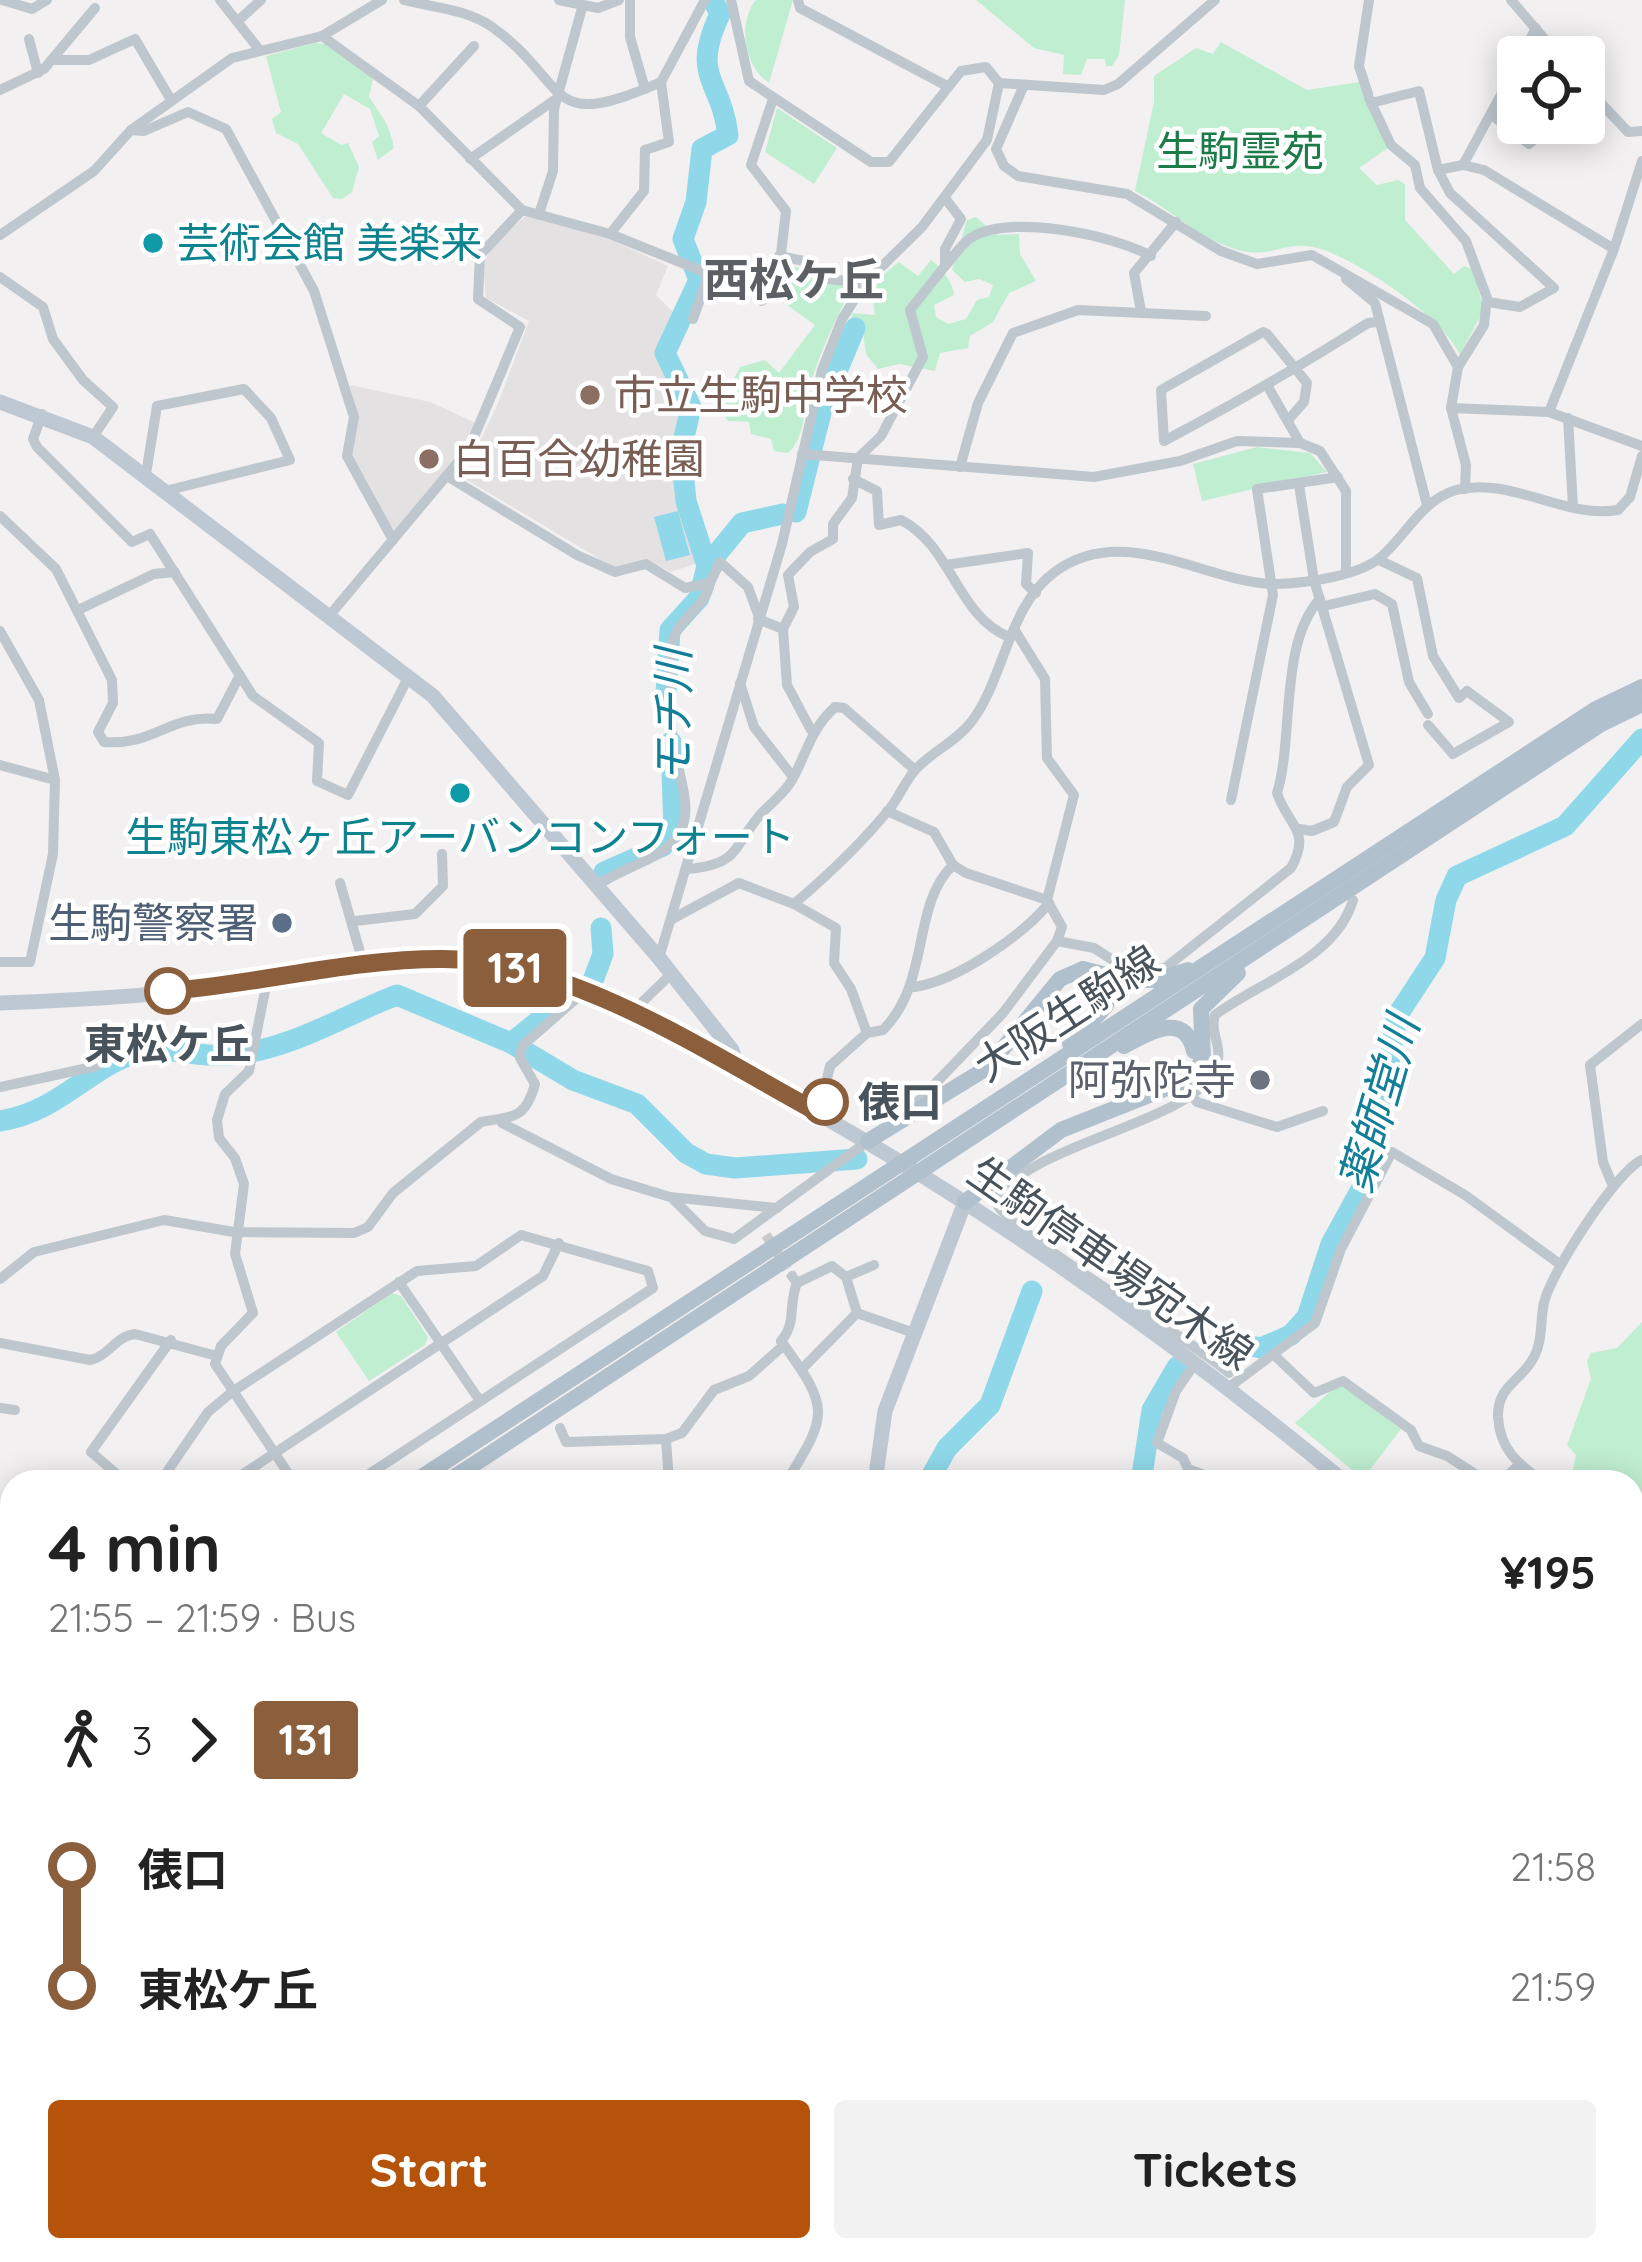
<!DOCTYPE html>
<html lang="en">
<head>
<meta charset="utf-8">
<style>
	:root { --surface:#fff; --page:#f2f2f2; --text:#222; --muted:#767676; --accent:#b45309 }
	body { margin:0; font-family:Quicksand,"Noto Sans JP",sans-serif; background:var(--page); color:var(--text); height:100vh; display:flex; flex-direction:column; font-size:45px; white-space:nowrap }
	* { box-sizing:border-box; margin:0 }
	p { font-size:39px; color:var(--muted) }
	.icon { flex:none; width:66px; height:66px; fill:none; stroke:currentColor; stroke-width:2; stroke-linecap:round; stroke-linejoin:round }
	.map { position:relative; flex:1; overflow:hidden }
	.drawer { position:absolute; left:0px; top:1470px; width:1644px; height:792px; display:flex; flex-direction:column; background:var(--surface); border-radius:36px 36px 0 0; box-shadow:0 6px 30px #0003 }
	.drawer>* { flex:none }
	.badge { padding:0 24px; border-radius:9px; font-size:42px; line-height:78px }
	.tools { position:absolute; left:1497px; top:36px; display:grid; gap:24px }
	.tools a { display:grid; place-items:center; width:108px; height:108px; border-radius:12px; background:var(--surface); box-shadow:0 6px 30px #0003; font-size:60px }
	.map>.badge { position:absolute; translate:-50% -50%; box-shadow:0 0 0 6px #fff }
	.legs { display:flex; align-items:center; gap:18px; height:132px; padding:0 48px; font-size:39px }
	.legs p { margin-inline-start:auto }
	.head { display:flex; align-items:center; justify-content:space-between; height:204px; padding:0 48px }
	h1 { font-size:66px; font-weight:700; line-height:90px }
	.primary-button { display:flex; gap:24px; margin-top:auto; padding:24px 48px }
	.primary-button a { flex:1; height:138px; border-radius:12px; background:var(--accent); color:#fff; font-size:48px; font-weight:700; line-height:138px; text-align:center }
	.primary-button a+a { background:var(--page); color:var(--text) }
	ul { padding:0 48px; list-style:none }
	li { display:flex; align-items:center; gap:42px; height:120px; font-size:45px }
	li i { display:grid; place-items:center; width:18px; height:100%; margin:0 15px; background:currentColor }
	li i::after { content:''; width:30px; height:30px; margin:-15px; border:9px solid; border-radius:50%; background:var(--surface) }
	li p { margin-inline-start:auto }
	li:first-child i { background:linear-gradient(#0000 50%,currentColor 0) }
	li:last-child i { background:linear-gradient(currentColor 50%,#0000 0) }
	.map>svg:first-child { display:block }
</style>
</head>
<body>
<div class="map">
<svg width="1642" height="2262" viewBox="0 0 1642 2262">
	<rect width="100%" height="100%" fill="#f2f0f0"/>
	<g fill="#e3e1e1">
		<path d="M 527,215 L 612,240 L 668,266 L 656,295 L 678,317 L 662,356 L 686,404 L 677,454 L 683,507 L 698,563 L 671,572 L 651,561 L 615,568 L 462,477 L 497,406 L 529,321 L 486,298 L 483,264 L 493,244 Z"/>
		<path d="M 350,385 L 430,402 L 474,422 L 470,438 L 434,487 L 395,531 L 375,509 L 350,456 L 357,413 Z"/>
	</g>
	<g fill="#c0eed1">
		<path d="M 756,0 L 793,0 L 769,83 C 744,67 737,22 756,0 Z"/>
		<path d="M 976,0 L 1125,0 L 1119,55 L 1112,66 L 1106,66 L 1105,59 L 1087,59 L 1081,75 L 1063,74 L 1064,55 L 1034,48 Z"/>
		<path d="M 1221,42 L 1307,90 L 1360,82 L 1388,148 L 1359,168 L 1377,185 L 1398,180 L 1405,184 L 1405,220 L 1454,274 L 1464,266 L 1472,269 L 1484,309 L 1460,355 C 1445,319 1353,255 1313,247 C 1281,241 1271,261 1232,248 C 1196,236 1168,207 1135,191 L 1154,102 L 1154,76 L 1196,48 L 1213,54 Z"/>
		<path d="M 315,43 L 326,44 L 373,78 L 369,97 C 380,114 390,124 394,148 L 378,160 L 372,142 L 379,136 L 370,109 L 344,94 L 321,133 L 341,145 L 348,143 L 359,167 L 352,192 L 342,199 L 333,198 L 298,144 L 276,133 L 272,119 L 281,112 L 266,56 Z"/>
		<path d="M 777,108 L 837,148 L 814,184 L 765,152 Z"/>
		<path d="M 976,217 L 997,235 L 1019,234 L 1020,254 L 1036,281 L 1009,293 L 993,322 L 970,336 L 968,348 L 940,353 L 935,371 L 899,364 L 878,369 L 866,354 L 863,333 L 851,323 L 852,313 L 875,315 C 870,290 877,278 899,262 L 918,276 L 931,260 C 940,266 954,284 954,295 L 934,305 L 936,317 L 948,324 L 966,319 L 977,300 L 989,297 L 993,285 L 979,279 L 965,282 L 952,270 L 967,220 Z"/>
		<path d="M 781,262 L 853,286 C 836,317 822,348 811,382 C 804,404 806,438 788,453 L 774,451 L 771,439 L 751,434 L 749,422 L 728,421 L 719,407 L 740,367 L 765,360 L 779,373 L 815,325 L 772,294 Z"/>
		<path d="M 1257,447 L 1310,453 L 1327,472 L 1202,501 L 1193,464 Z"/>
		<path d="M 392,1293 L 401,1296 L 428,1337 L 425,1345 L 369,1381 L 336,1332 Z"/>
		<path d="M 1642,1322 L 1642,1521 L 1633,1521 L 1632,1482 L 1571,1479 L 1576,1455 L 1567,1445 L 1591,1379 L 1587,1361 L 1591,1353 L 1617,1348 Z"/>
		<path d="M 1341,1382 L 1401,1429 L 1363,1479 L 1295,1423 Z"/>
		<path d="M 1360,2250 L 1538,2250 L 1540,2262 L 1358,2262 Z"/>
	</g>
	<path fill="#8fd8e9" d="M 678,511 L 690,555 L 666,561 L 654,517 Z"/>
	<g fill="none" stroke-linecap="round" stroke-linejoin="round">
		<g stroke="#8fd8e9" stroke-width="21">
			<path d="M 796,512 L 823,405 L 855,328"/>
			<path d="M 707,566 L 742,523 L 783,514"/>
			<path d="M 666,693 L 670,630 L 699,598 L 707,566 L 686,501 L 681,451 L 691,407 L 665,353 L 699,280 L 683,239 L 696,202 L 702,149 L 728,135 C 721,78 690,78 720,14 L 713,0"/>
			<path d="M 604,872 L 663,846 L 674,831 L 671,742"/>
			<path d="M 592,983 L 603,954 L 601,928"/>
			<path d="M 511,1043 L 570,996"/>
			<path d="M 0,1121 C 60,1112 92,1064 140,1052 C 170,1046 203,1059 233,1055 C 294,1048 342,1016 397,995 L 511,1043 L 573,1080 L 637,1104 L 686,1153 L 706,1164 L 735,1168 L 857,1159"/>
			<path d="M 1208,1347 L 1235,1343 L 1261,1348 L 1291,1335 L 1307,1317 L 1331,1244 L 1370,1173 L 1397,1016 L 1435,958 L 1446,900 L 1457,876 L 1565,826 L 1642,739"/>
			<path d="M 928,1482 L 947,1448 L 990,1405 L 1032,1291"/>
			<path d="M 1141,1482 L 1152,1410 L 1177,1367"/>
			<path d="M 1632,1866 L 1642,1871"/>
		</g>
		<path stroke="#c8c9cb" stroke-width="10" stroke-dasharray="10 5" stroke-linecap="butt" d="M 766,1235 L 792,1276"/>
		<g stroke="#bec7ce" stroke-width="10">
			<path d="M 2,0 L 32,9 L 47,0"/>
			<path d="M 220,0 L 258,48"/>
			<path d="M 404,0 C 435,8 466,9 492,27 C 571,83 542,135 661,82 L 705,0"/>
			<path d="M 559,0 L 598,8 L 619,0"/>
			<path d="M 630,0 L 630,37 L 645,89"/>
			<path d="M 798,0 L 800,8 L 945,85"/>
			<path d="M 1511,0 L 1560,57"/>
			<path d="M 240,19 L 261,0"/>
			<path d="M 322,36 L 419,106 L 522,210 L 610,234 L 717,277 L 741,296"/>
			<path d="M 29,39 L 38,73"/>
			<path d="M 1521,57 L 1536,28"/>
			<path d="M 52,60 L 89,60 L 135,39 L 171,100"/>
			<path d="M 999,83 L 1104,90 L 1118,84 L 1215,0"/>
			<path d="M 1024,85 L 996,149 L 1004,166 L 1018,176 L 1127,194 L 1221,251 L 1257,264 L 1312,255 L 1433,324 L 1458,367"/>
			<path d="M 1584,85 L 1628,132 L 1642,131"/>
			<path d="M 0,90 L 44,69 L 95,8"/>
			<path d="M 1368,94 L 1359,66 L 1369,0"/>
			<path d="M 1369,98 L 1391,145 L 1415,165 L 1420,188 L 1466,241 L 1487,298 L 1484,325 L 1458,367 L 1451,408 L 1466,465 L 1465,489"/>
			<path d="M 1371,103 L 1419,91 L 1438,170 L 1450,193 L 1554,288 L 1520,307 L 1488,302"/>
			<path d="M 419,106 L 474,46"/>
			<path d="M 1492,115 L 1529,144 L 1554,123"/>
			<path d="M 131,130 L 144,131 L 188,112 L 226,129 L 314,291 L 354,417 L 347,456 L 393,540"/>
			<path d="M 470,159 L 556,99"/>
			<path d="M 1463,165 L 1518,63"/>
			<path d="M 1438,170 L 1463,165 L 1484,170 L 1614,249"/>
			<path d="M 945,198 L 961,219 L 945,249 L 945,266 C 954,256 961,244 972,237 C 1012,214 1113,235 1151,256"/>
			<path d="M 539,214 L 553,171 L 554,109 L 582,8"/>
			<path d="M 610,234 L 644,191 L 645,150 L 669,142 L 661,82"/>
			<path d="M 0,235 L 94,171 L 131,130 L 232,58 L 322,36 L 382,0"/>
			<path d="M 779,256 L 804,261 L 820,278 L 865,283"/>
			<path d="M 0,277 L 43,307 L 53,339 L 83,380 L 113,407 L 93,437"/>
			<path d="M 1346,279 L 1375,303 L 1427,505"/>
			<path d="M 762,301 L 778,280 L 786,211 L 751,165 L 773,99"/>
			<path d="M 1141,311 L 1134,273 L 1176,222"/>
			<path d="M 693,319 L 708,276"/>
			<path d="M 1267,385 L 1300,443"/>
			<path d="M 1451,408 L 1549,412 L 1642,446"/>
			<path d="M 1549,412 L 1614,249 L 1642,161"/>
			<path d="M 42,414 L 33,439 L 37,447 L 132,542 L 150,534 L 253,696 L 319,743 L 317,781 L 348,795 L 409,676"/>
			<path d="M 1568,418 L 1573,507"/>
			<path d="M 1289,419 L 1304,402 L 1307,383 L 1267,334 L 1263,332 L 1161,390 L 1164,441 C 1234,404 1302,365 1368,323 L 1378,322"/>
			<path d="M 802,454 L 1094,477 L 1180,461 L 1237,441 L 1300,443 L 1320,451 L 1346,491 L 1346,571"/>
			<path d="M 960,467 L 978,403 L 1013,333 L 1078,310 L 1206,316"/>
			<path d="M 146,474 L 157,406 L 244,389 L 271,418 L 290,460 L 169,490"/>
			<path d="M 447,476 L 577,555 L 615,572 L 646,564 L 685,588 L 710,583 L 720,562 L 748,587 L 759,617"/>
			<path d="M 853,479 L 877,491 L 879,525 L 901,520 C 952,546 957,616 1009,637"/>
			<path d="M 1299,485 L 1314,580 L 1369,765 L 1347,787 L 1334,822 L 1312,831 L 1300,829"/>
			<path d="M 0,516 L 56,569 L 112,680 L 113,703 L 98,732 L 104,742 C 154,746 170,714 217,719 L 240,675"/>
			<path d="M 1379,560 L 1417,578 L 1433,656 L 1459,698 L 1467,691 L 1509,722 L 1453,754 L 1428,725"/>
			<path d="M 945,565 L 1028,553 L 1026,584 L 1036,593"/>
			<path d="M 1324,606 L 1375,594 L 1392,604 L 1409,682 L 1428,714"/>
			<path d="M 78,610 L 154,574 L 175,572"/>
			<path d="M 329,616 L 469,449 L 520,327 L 478,299 L 480,255 L 522,210"/>
			<path d="M 758,619 L 783,629 L 787,685 L 811,730"/>
			<path d="M 783,629 L 794,607 L 788,575 L 810,552 L 833,539 L 833,524 L 852,498 L 858,458 L 881,436 L 923,357 L 910,310 L 945,266"/>
			<path d="M 1014,629 L 1045,679 L 1047,758 L 1074,795 L 1047,900"/>
			<path d="M 0,631 L 39,700 L 55,780 L 53,854 L 30,962 L 0,962"/>
			<path d="M 740,683 L 754,727 L 793,777"/>
			<path d="M 0,765 L 55,780"/>
			<path d="M 1231,800 L 1273,595 L 1257,489 L 1338,477"/>
			<path d="M 887,811 L 934,832 L 953,865 L 966,873 L 1047,900 L 1062,927 L 1057,941"/>
			<path d="M 688,869 C 740,864 732,848 760,815 C 771,803 784,794 792,780 C 808,751 810,730 835,707 L 844,708 L 915,770"/>
			<path d="M 340,883 L 364,966"/>
			<path d="M 597,886 C 619,869 650,863 670,845 C 699,820 679,778 674,748 C 670,718 668,674 672,645 C 676,618 705,610 710,583"/>
			<path d="M 794,904 L 836,928 L 834,963 L 851,989 L 867,1033"/>
			<path d="M 672,919 L 739,883 L 794,904 C 828,875 863,842 891,807 C 900,795 906,780 916,769 C 933,751 957,741 972,721 C 1005,677 1008,605 1056,571 C 1126,521 1207,584 1277,584 C 1306,583 1361,576 1382,556 C 1407,534 1422,500 1456,490 C 1511,476 1564,519 1618,510 L 1630,497 L 1642,456"/>
			<path d="M 355,921 L 415,914 L 443,886 L 442,854"/>
			<path d="M 659,958 L 782,544 L 822,370 L 842,319 L 865,283 L 922,227 L 987,140 L 999,83 L 986,67 L 961,71 L 889,162 L 871,162 L 749,81 L 731,0"/>
			<path d="M 267,981 L 249,1071 L 225,1094 L 217,1120 L 219,1138 L 235,1158 L 244,1184 L 235,1254 L 253,1313 L 221,1346 L 215,1364 L 294,1482"/>
			<path d="M 914,987 C 957,981 1023,935 1049,903"/>
			<path d="M 632,1012 L 669,976"/>
			<path d="M 0,1087 L 97,1066"/>
			<path d="M 1191,1095 L 1197,1102 L 1277,1127 L 1323,1111"/>
			<path d="M 819,1113 L 830,1066 L 867,1033 L 883,1030 C 931,982 911,905 953,865"/>
			<path d="M 907,1113 L 1003,1013 L 1057,941 L 1094,948 L 1130,971 L 1165,968 L 1291,868 C 1312,830 1288,826 1277,793 C 1294,739 1279,643 1320,599"/>
			<path d="M 502,1123 L 611,1179 L 670,1197 L 777,1208"/>
			<path d="M 1613,1186 L 1603,1162 L 1590,1065 L 1642,1024"/>
			<path d="M 674,1200 L 705,1231 L 734,1239 L 868,1141"/>
			<path d="M 792,1276 L 797,1283 L 832,1266 L 846,1277 L 857,1313"/>
			<path d="M 846,1277 L 874,1265"/>
			<path d="M 0,1279 L 34,1252 L 164,1220 L 234,1232 L 354,1233 L 368,1227 L 393,1193 L 481,1122 C 511,1116 525,1121 535,1084 L 520,1058 L 522,1046 L 585,991"/>
			<path d="M 399,1282 L 480,1401"/>
			<path d="M 0,1343 L 90,1360 C 109,1356 116,1336 135,1334 L 217,1356"/>
			<path d="M 1273,1354 L 1314,1393 L 1343,1381 L 1411,1430 L 1419,1446 L 1447,1456 L 1488,1482"/>
			<path d="M 1196,1362 L 1176,1391 L 1157,1443 L 1183,1458 L 1188,1469 L 1224,1482"/>
			<path d="M 803,1368 L 857,1313 L 914,1333"/>
			<path d="M 1229,1373 C 1184,1333 1012,1237 995,1201 C 1033,1140 1191,1125 1216,1068 C 1224,1047 1209,1033 1215,1015 C 1259,982 1336,959 1353,900"/>
			<path d="M 1228,1388 L 1315,1323 L 1341,1249 L 1392,1152 L 1465,1195 L 1561,1265"/>
			<path d="M 0,1408 L 15,1410"/>
			<path d="M 560,1428 L 566,1442 L 666,1439 L 682,1433 L 714,1390 L 749,1376 L 784,1345"/>
			<path d="M 666,1439 L 669,1482"/>
			<path d="M 126,1482 L 91,1452 L 171,1340"/>
			<path d="M 160,1482 L 208,1412 L 232,1392 L 417,1271 L 476,1266 L 521,1235 L 648,1271 L 653,1288 L 357,1482"/>
			<path d="M 231,1482 L 543,1276 L 559,1243"/>
			<path d="M 786,1482 C 829,1414 830,1408 781,1341 C 797,1323 788,1304 797,1283"/>
			<path d="M 1501,1482 L 1519,1465"/>
			<path d="M 1543,1482 C 1518,1464 1500,1450 1498,1417 C 1497,1385 1522,1381 1534,1357 C 1543,1340 1540,1320 1544,1303 C 1550,1274 1617,1170 1642,1160"/>
			<path d="M 1632,1529 L 1642,1533"/>
			<path d="M 0,1593 L 12,1569"/>
			<path d="M 0,1873 L 12,1871"/>
			<path d="M 5,2113 L 1,2011 L 12,1898"/>
			<path d="M 1632,2144 L 1642,2156"/>
			<path d="M 0,2237 L 7,2262"/>
			<path d="M 1034,2250 L 1063,2262"/>
			<path d="M 1192,2250 L 1258,2262"/>
			<path d="M 190,2262 L 192,2250"/>
			<path d="M 269,2262 L 270,2250"/>
			<path d="M 353,2262 L 355,2250"/>
			<path d="M 427,2262 L 430,2250"/>
			<path d="M 500,2262 L 503,2250"/>
			<path d="M 573,2262 L 576,2250"/>
			<path d="M 661,2262 L 664,2250"/>
			<path d="M 758,2262 L 760,2250"/>
			<path d="M 954,2262 L 957,2250"/>
			<path d="M 1127,2262 L 1134,2250"/>
			<path d="M 1321,2262 L 1324,2250"/>
		</g>
		<g stroke="#bec8d3" stroke-width="15">
			<path d="M 0,402 L 93,437 L 433,696 L 659,958 L 732,1050 L 738,1069"/>
			<path d="M 0,1003 C 87,1000 176,994 263,982 C 324,973 390,954 452,959 C 547,966 621,1010 705,1053 C 934,1169 1147,1319 1345,1482"/>
			<path d="M 875,1482 L 885,1411 L 965,1202"/>
			<path d="M 1632,1646 L 1642,1653"/>
			<path d="M 853,2262 L 856,2250"/>
		</g>
		<g stroke="#b0c0cd" stroke-width="16">
			<path d="M 1070,1044 L 1106,1006 L 1105,989 L 1083,969"/>
			<path d="M 1124,1046 C 1149,1033 1184,1010 1194,1051"/>
			<path d="M 868,1141 L 987,1068 L 1060,979 L 1083,969 L 1127,980 L 1157,980 L 1188,970"/>
			<path d="M 965,1202 L 1061,1130 L 1192,1078 L 1203,1058 L 1201,1009 L 1238,973"/>
			<path d="M 414,1482 L 1596,709 L 1642,687"/>
			<path d="M 447,1482 L 1601,724 L 1642,704"/>
			<path d="M 0,1756 L 12,1748"/>
			<path d="M 0,1778 L 12,1770"/>
		</g>
	</g>
	<g fill="none" stroke-linecap="round" stroke-linejoin="round">
		<defs>
			<path id="line-1" d="M 168,991 C 259,984 350,959 441,959 C 567,958 710,1054 819,1113 L 825,1102"/>
		</defs>
		<use href="#line-1" stroke="#fff" stroke-width="27"/>
		<use href="#line-1" stroke="#8b5e3c" stroke-width="18"/>
	</g>
	<g fill="#0f9aa8" stroke="#fff" stroke-width="4.5">
		<circle cx="153" cy="243" r="12"/>
		<circle cx="460" cy="793" r="12"/>
	</g>
	<g fill="#8d6e63" stroke="#fff" stroke-width="4.5">
		<circle cx="590" cy="395" r="12"/>
		<circle cx="429" cy="459" r="12"/>
	</g>
	<circle fill="#5c6f8a" stroke="#fff" stroke-width="4.5" cx="282" cy="923" r="12"/>
	<g fill="#fff" stroke="#8b5e3c" stroke-width="6">
		<circle cx="168" cy="991" r="21"/>
		<circle cx="825" cy="1102" r="21"/>
	</g>
	<circle fill="#6b7280" stroke="#fff" stroke-width="4.5" cx="1260" cy="1080" r="12"/>
	<g text-anchor="middle" stroke-width="9" stroke-linejoin="round" paint-order="stroke">
		<g font-size="42" fill="#1b7c49" stroke="#fff">
			<text x="1240" y="166">生駒霊苑</text>
		</g>
		<g font-size="42" fill="#0d838f" stroke="#fff" text-anchor="start">
			<text x="177" y="258">芸術会館 美楽来</text>
			<text x="460" y="852" text-anchor="middle">生駒東松ヶ丘アーバンコンフォート</text>
		</g>
		<g font-size="42" fill="#785e54" stroke="#fff" text-anchor="start">
			<text x="614" y="410">市立生駒中学校</text>
			<text x="453" y="474">白百合幼稚園</text>
		</g>
		<g font-size="42" fill="#4e5e75" stroke="#fff" text-anchor="end">
			<text x="258" y="938">生駒警察署</text>
		</g>
		<g font-size="42" fill="#48535c" stroke="#fff">
			<text transform="translate(1067 1013) rotate(-33)" y="15">大阪生駒線</text>
			<text transform="translate(1111 1263) rotate(35)" y="15">生駒停車場宛木線</text>
		</g>
		<g font-size="42" font-weight="bold" fill="#48535c" stroke="#fff">
			<text x="168" y="1059">東松ケ丘</text>
			<text x="858" y="1117" text-anchor="start">俵口</text>
		</g>
		<g font-size="42" fill="#5b616d" stroke="#fff" text-anchor="end">
			<text x="1236" y="1095">阿弥陀寺</text>
		</g>
		<g font-size="45" font-weight="bold" fill="#5c6064" stroke="#fff">
			<text x="794" y="296">西松ケ丘</text>
		</g>
		<g font-size="45" font-style="italic" fill="#127e97" stroke="#fff">
			<text transform="translate(673 716) rotate(-90)" y="16">モチ川</text>
			<text transform="translate(1379 1104) rotate(-74)" y="16">薬師堂川</text>
		</g>
	</g>
</svg>
<div class="tools">
<a><svg class="icon" aria-label="locate" viewBox="0 0 24 24"><circle cx="12" cy="12" r="6"/><path d="M12 2v4M12 18v4M2 12h4M18 12h4"/></svg></a>
</div>
<b class="badge" style="left:515px;top:968px;background:#8b5e3c;color:#fff">131</b>
<section class="drawer">
<div class="head"><div><h1>4 min</h1><p>21:55 – 21:59 · Bus</p></div><b>¥195</b></div>
<div class="legs"><svg class="icon" aria-label="walk" viewBox="0 0 24 24"><circle cx="13" cy="4" r="2"/><path d="M13 8l-2 6 4 7M11 14l-3 7M7 12l3-4h3l4 4"/></svg>3<svg class="icon" aria-label="forward" viewBox="0 0 24 24"><path d="M9 5l7 7-7 7"/></svg><b class="badge" style="background:#8b5e3c;color:#fff">131</b></div>
<ul>
<li><i style="color:#8b5e3c"></i><b>俵口</b><p>21:58</p></li>
<li><i style="color:#8b5e3c"></i><b>東松ケ丘</b><p>21:59</p></li>
</ul>
<div class="primary-button"><a>Start</a><a>Tickets</a></div>
</section>
</div>
</body>
</html>
